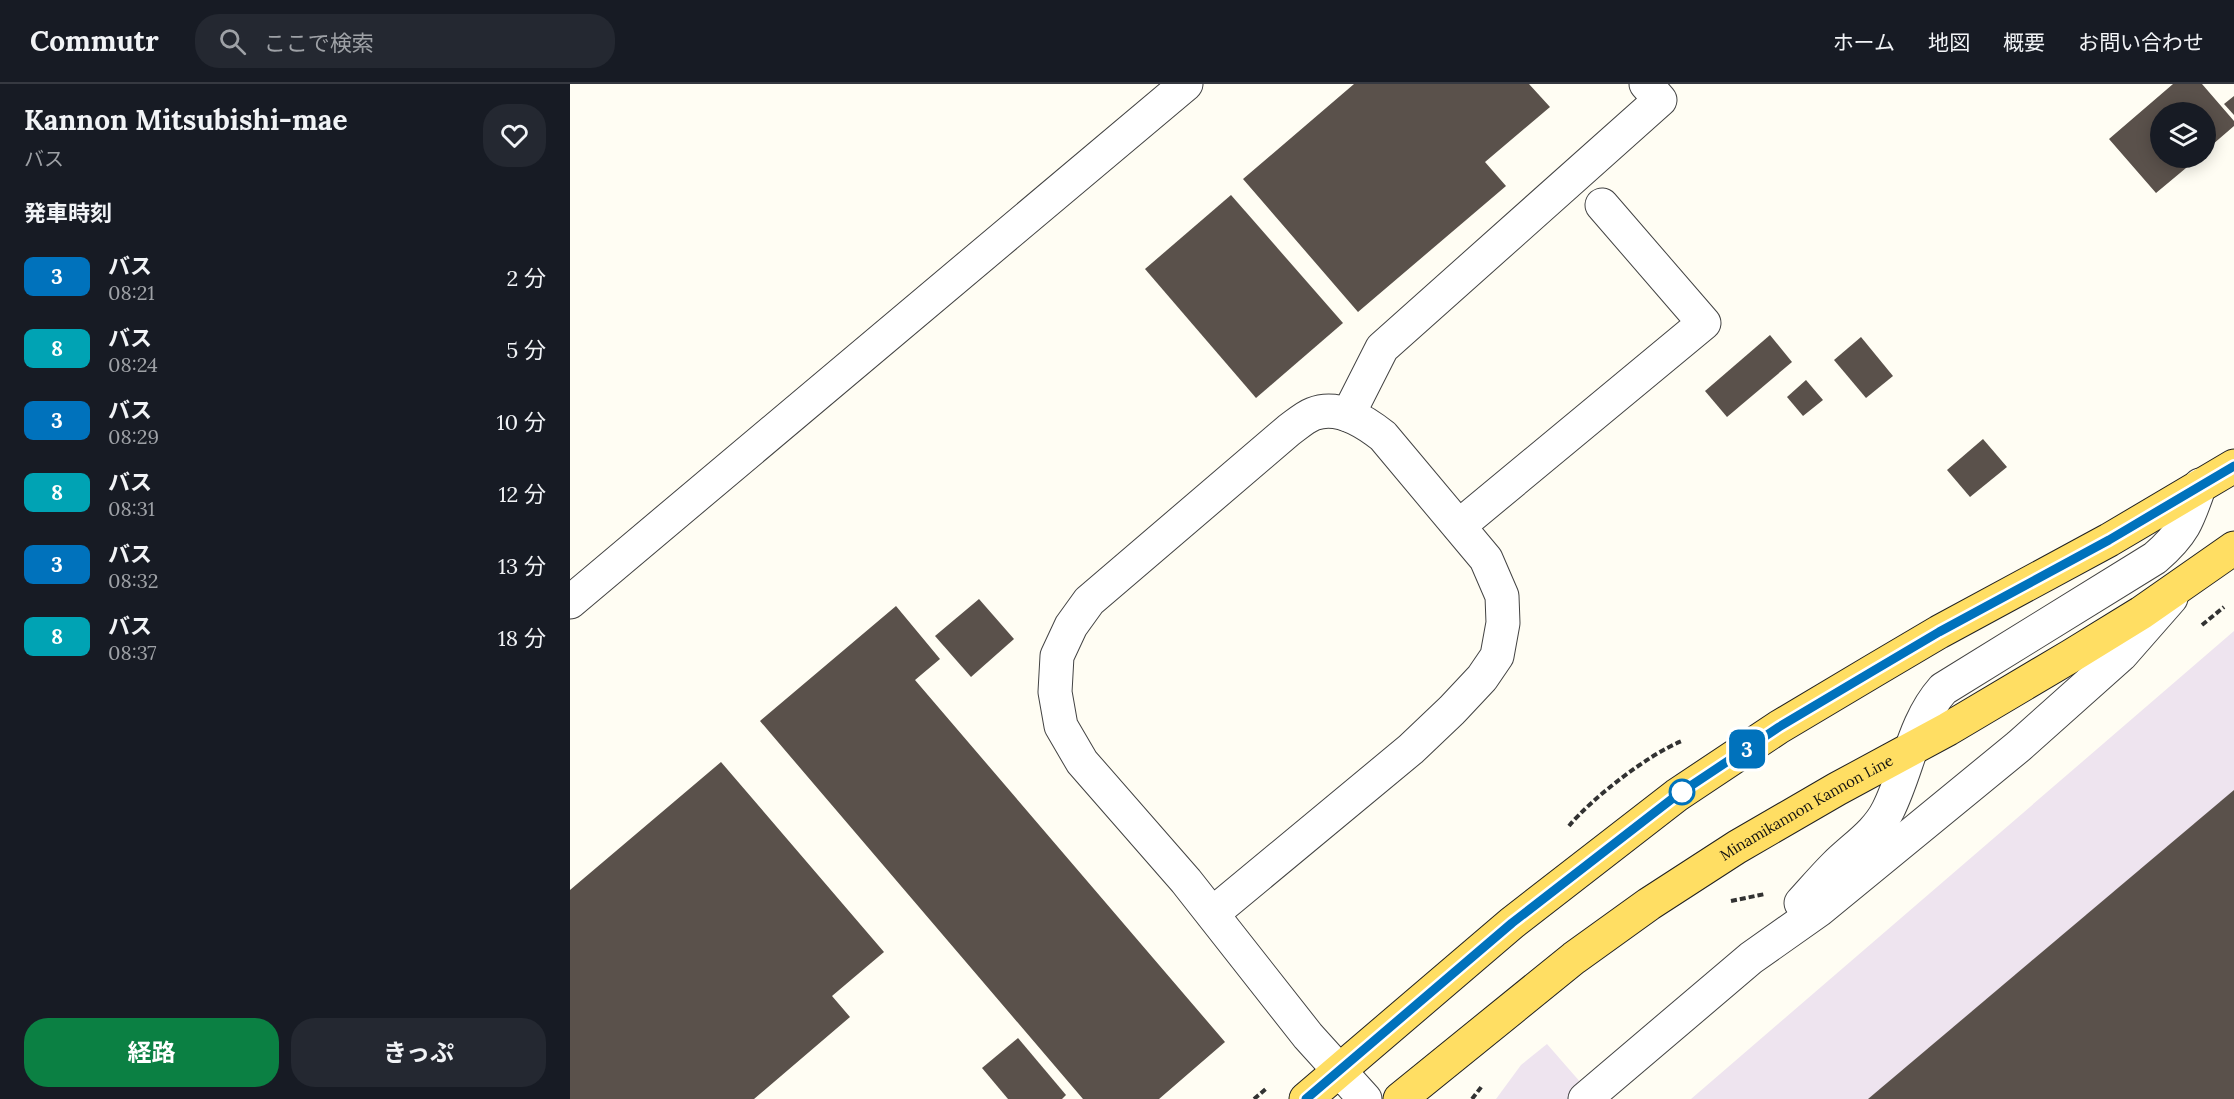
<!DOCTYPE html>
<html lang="ja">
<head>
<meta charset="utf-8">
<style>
	:root { --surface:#171b24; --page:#242831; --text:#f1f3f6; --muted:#9ea1a6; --line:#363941; --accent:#0b8043 }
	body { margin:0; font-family:Lora,"Noto Sans JP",serif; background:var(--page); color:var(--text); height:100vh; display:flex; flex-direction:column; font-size:22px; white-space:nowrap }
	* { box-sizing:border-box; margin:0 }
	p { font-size:20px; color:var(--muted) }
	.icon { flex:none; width:33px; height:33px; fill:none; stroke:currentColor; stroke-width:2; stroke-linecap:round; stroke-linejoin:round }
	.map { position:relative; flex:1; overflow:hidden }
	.details { display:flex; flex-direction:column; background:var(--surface); width:570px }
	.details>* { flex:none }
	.badge { padding:0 12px; border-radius:9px; font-size:21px; line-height:39px }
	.fabs { position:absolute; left:1580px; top:18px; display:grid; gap:12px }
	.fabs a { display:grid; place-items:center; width:66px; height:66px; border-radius:50%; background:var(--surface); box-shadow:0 3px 15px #0003; font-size:30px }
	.map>.badge { position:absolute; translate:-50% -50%; box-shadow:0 0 0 3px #fff }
	h2 { padding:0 24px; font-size:22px; line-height:54px }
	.round { display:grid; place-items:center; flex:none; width:63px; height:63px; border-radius:24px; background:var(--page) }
	.headline { display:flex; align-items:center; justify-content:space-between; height:102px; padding:0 24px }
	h1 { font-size:28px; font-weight:700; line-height:45px }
	.cta { display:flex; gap:12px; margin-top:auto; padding:12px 24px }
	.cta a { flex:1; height:69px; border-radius:24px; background:var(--accent); color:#fff; font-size:24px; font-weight:700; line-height:69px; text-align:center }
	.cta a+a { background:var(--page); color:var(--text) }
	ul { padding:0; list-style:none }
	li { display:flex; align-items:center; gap:18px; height:72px; padding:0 24px }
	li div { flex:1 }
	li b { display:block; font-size:22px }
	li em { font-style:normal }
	li .badge { min-width:66px; font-weight:700; text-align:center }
	header { display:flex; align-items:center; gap:36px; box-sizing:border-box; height:84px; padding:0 30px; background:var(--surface); border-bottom:2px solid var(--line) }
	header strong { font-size:28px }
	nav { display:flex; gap:33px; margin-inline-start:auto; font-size:21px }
	.search { width:420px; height:54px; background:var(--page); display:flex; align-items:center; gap:15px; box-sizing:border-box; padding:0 21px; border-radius:24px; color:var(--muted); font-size:22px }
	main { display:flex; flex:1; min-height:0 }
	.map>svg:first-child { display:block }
</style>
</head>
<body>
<header>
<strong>Commutr</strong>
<div class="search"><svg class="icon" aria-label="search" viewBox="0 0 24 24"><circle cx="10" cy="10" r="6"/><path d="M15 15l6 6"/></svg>ここで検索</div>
<nav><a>ホーム</a><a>地図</a><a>概要</a><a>お問い合わせ</a></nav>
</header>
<main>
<section class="details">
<div class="headline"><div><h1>Kannon Mitsubishi-mae</h1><p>バス</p></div><a class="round"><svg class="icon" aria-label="heart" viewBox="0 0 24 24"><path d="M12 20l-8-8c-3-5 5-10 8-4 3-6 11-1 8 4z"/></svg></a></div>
<h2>発車時刻</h2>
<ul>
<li><span class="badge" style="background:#0072bc;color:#fff">3</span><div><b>バス</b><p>08:21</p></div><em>2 分</em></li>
<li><span class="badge" style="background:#00a3b4;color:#fff">8</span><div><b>バス</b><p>08:24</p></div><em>5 分</em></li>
<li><span class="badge" style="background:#0072bc;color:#fff">3</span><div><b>バス</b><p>08:29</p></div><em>10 分</em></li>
<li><span class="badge" style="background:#00a3b4;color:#fff">8</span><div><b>バス</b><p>08:31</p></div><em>12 分</em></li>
<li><span class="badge" style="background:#0072bc;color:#fff">3</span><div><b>バス</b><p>08:32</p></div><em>13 分</em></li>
<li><span class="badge" style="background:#00a3b4;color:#fff">8</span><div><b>バス</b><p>08:37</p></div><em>18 分</em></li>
</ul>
<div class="cta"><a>経路</a><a>きっぷ</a></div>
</section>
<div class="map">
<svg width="1664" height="1015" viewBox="0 0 1664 1015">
	<rect width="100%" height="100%" fill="#fffdf3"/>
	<g fill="#eee4ef">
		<path d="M 1664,547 L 1664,1015 L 1121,1015 Z"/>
		<path d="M 977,960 L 1025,1015 L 926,1015 L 951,981 Z"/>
	</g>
	<g fill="#5a514b">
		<path d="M 784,0 L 959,0 L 980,23 L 915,78 L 936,102 L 788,228 L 673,95 Z"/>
		<path d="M 1603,0 L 1632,0 L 1664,37 L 1664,42 L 1635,67 L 1635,28 L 1590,28 L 1590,74 L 1628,74 L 1586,109 L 1539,55 Z"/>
		<path d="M 1664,12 L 1664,31 L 1654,20 Z"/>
		<path d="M 661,111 L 773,239 L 686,314 L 575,185 Z"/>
		<path d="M 1200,251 L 1222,278 L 1157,333 L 1135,307 Z"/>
		<path d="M 1291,253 L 1323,292 L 1296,314 L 1264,276 Z"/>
		<path d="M 1236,296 L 1253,316 L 1233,332 L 1217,313 Z"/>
		<path d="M 1413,355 L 1437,383 L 1400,413 L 1377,386 Z"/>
		<path d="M 409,515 L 444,555 L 401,593 L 365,552 Z"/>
		<path d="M 326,522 L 370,575 L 345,596 L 655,958 L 589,1015 L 513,1015 L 190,637 Z"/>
		<path d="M 151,678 L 314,868 L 262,912 L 280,933 L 184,1015 L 0,1015 L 0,806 Z"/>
		<path d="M 1664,706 L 1664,1015 L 1298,1015 Z"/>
		<path d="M 448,954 L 496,1011 L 492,1015 L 438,1015 L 412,984 Z"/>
	</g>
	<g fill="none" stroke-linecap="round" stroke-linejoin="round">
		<defs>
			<g id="minor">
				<path d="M 778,331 L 812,264 L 1090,16 L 1076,0"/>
				<path d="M 889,442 L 1134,239 L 1032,121"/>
				<path d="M 0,518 L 616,0"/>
				<path d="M 1231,819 C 1242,807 1253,794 1265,782 C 1284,763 1306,750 1318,726 C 1338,686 1343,639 1373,605 L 1585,474 C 1614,449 1618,436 1630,401"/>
				<path d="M 642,830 L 841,665 L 882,626 L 912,594 L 927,572 L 933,539 L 932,512 L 916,475 L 813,352 C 794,337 768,320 743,330 C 735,333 726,341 719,346 L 519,517 L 501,542 L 487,572 L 485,608 L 491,642 L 512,678 L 616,797 L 738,952 L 795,1015"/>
				<path d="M 1015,1015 L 1181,874 L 1249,826 L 1449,662 L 1551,571 L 1601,514"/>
			</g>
			<g id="major">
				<path d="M 736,1015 L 942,839 L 1107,711 L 1209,643 L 1303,587 L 1369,548 L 1539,456 L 1664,382"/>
				<path id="s1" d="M 830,1015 L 1004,874 L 1079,820 L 1167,763 L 1267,705 L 1378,645 L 1501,572 L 1571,529 L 1664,464"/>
			</g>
		</defs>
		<use href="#minor" stroke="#434343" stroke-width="35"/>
		<use href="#major" stroke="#212121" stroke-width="35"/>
		<g stroke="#323232" stroke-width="4" stroke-dasharray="6 3" stroke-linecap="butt">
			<path d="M 1632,541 L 1654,523"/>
			<path d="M 999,742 C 1022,714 1079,670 1112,657"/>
			<path d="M 1161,817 L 1195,810"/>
			<path d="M 684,1015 L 697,1004"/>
			<path d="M 902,1015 L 912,1002"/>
		</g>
		<use href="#minor" stroke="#fff" stroke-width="33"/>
		<use href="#major" stroke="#ffde63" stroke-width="33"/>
	</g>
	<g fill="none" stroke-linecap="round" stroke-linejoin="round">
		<defs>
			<path id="line" d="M 736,1015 L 942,839 L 1107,711 L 1209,643 L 1303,587 L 1369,548 L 1539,456 L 1664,382"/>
		</defs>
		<use href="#line" stroke="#fff" stroke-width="14"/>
		<use href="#line" stroke="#0072bc" stroke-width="9"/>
	</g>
	<circle fill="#fff" stroke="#0072bc" stroke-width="3" cx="1112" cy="708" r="12"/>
	<g text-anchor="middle" stroke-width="6" stroke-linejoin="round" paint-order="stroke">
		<g font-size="15" fill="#101010" stroke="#fff">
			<text dy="5" stroke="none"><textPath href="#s1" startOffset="501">Minamikannon Kannon Line</textPath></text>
		</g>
	</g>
</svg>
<div class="fabs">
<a><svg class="icon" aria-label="layers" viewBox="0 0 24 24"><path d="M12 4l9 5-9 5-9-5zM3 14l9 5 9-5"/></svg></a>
</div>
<b class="badge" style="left:1177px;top:665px;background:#0072bc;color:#fff">3</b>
</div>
</main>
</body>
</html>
